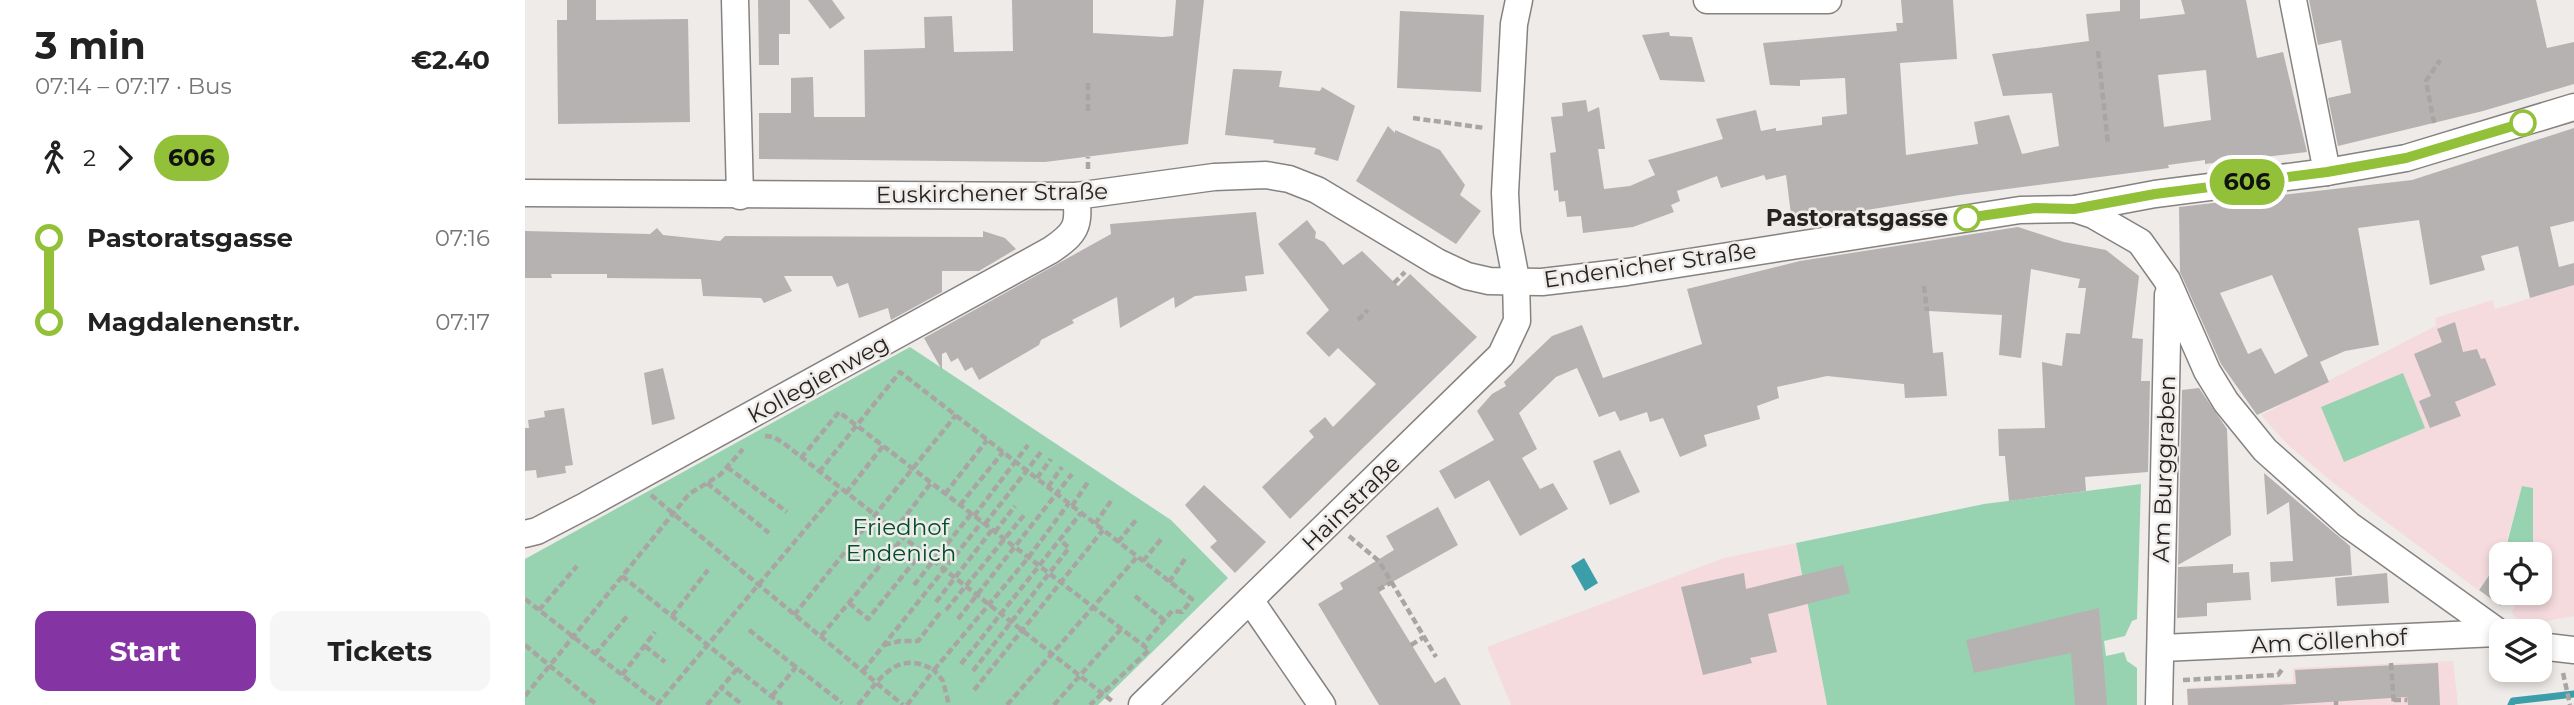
<!DOCTYPE html>
<html lang="en">
<head>
<meta charset="utf-8">
<style>
	:root { --surface:#fff; --page:#f6f6f6; --text:#222; --muted:#767676; --accent:#8534a3 }
	body { margin:0; font-family:Montserrat,sans-serif; background:var(--page); color:var(--text); height:100vh; display:flex; flex-direction:column; font-size:26px; white-space:nowrap }
	* { box-sizing:border-box; margin:0 }
	p { font-size:23px; color:var(--muted) }
	.icon { flex:none; width:38px; height:38px; fill:none; stroke:currentColor; stroke-width:2; stroke-linecap:round; stroke-linejoin:round }
	.map { position:relative; flex:1; overflow:hidden }
	.details { display:flex; flex-direction:column; background:var(--surface); width:525px }
	.details>* { flex:none }
	.badge { padding:0 14px; border-radius:23px; font-size:24px; line-height:46px }
	.tools { position:absolute; left:1964px; top:542px; display:grid; gap:14px }
	.tools a { display:grid; place-items:center; width:63px; height:63px; border-radius:14px; background:var(--surface); box-shadow:0 4px 10px #0003; font-size:35px }
	.map>.badge { position:absolute; translate:-50% -50%; box-shadow:0 0 0 4px #fff }
	.legs { display:flex; align-items:center; gap:10px; height:77px; padding:0 35px; font-size:23px }
	.legs p { margin-inline-start:auto }
	.headline { display:flex; align-items:center; justify-content:space-between; height:119px; padding:0 35px }
	h1 { font-size:38px; font-weight:700; line-height:52px }
	.button { display:flex; gap:14px; margin-top:auto; padding:14px 35px }
	.button a { flex:1; height:80px; border-radius:14px; background:var(--accent); color:#fff; font-size:28px; font-weight:700; line-height:80px; text-align:center }
	.button a+a { background:var(--page); color:var(--text) }
	ul { padding:0 35px; list-style:none }
	li { display:flex; align-items:center; gap:24px; height:84px; font-size:26px }
	li i { display:grid; place-items:center; width:10px; height:100%; margin:0 9px; background:currentColor }
	li i::after { content:''; width:18px; height:18px; margin:-9px; border:5px solid; border-radius:50%; background:var(--surface) }
	li p { margin-inline-start:auto }
	li:first-child i { background:linear-gradient(#0000 50%,currentColor 0) }
	li:last-child i { background:linear-gradient(currentColor 50%,#0000 0) }
	main { display:flex; flex:1; min-height:0 }
	.map>svg:first-child { display:block }
</style>
</head>
<body>
<main>
<section class="details">
<div class="headline"><div><h1>3 min</h1><p>07:14 – 07:17 · Bus</p></div><b>€2.40</b></div>
<div class="legs"><svg class="icon" aria-label="walk" viewBox="0 0 24 24"><circle cx="13" cy="4" r="2"/><path d="M13 8l-2 6 4 7M11 14l-3 7M7 12l3-4h3l4 4"/></svg>2<svg class="icon" aria-label="forward" viewBox="0 0 24 24"><path d="M9 5l7 7-7 7"/></svg><b class="badge" style="background:#92c139;color:#111">606</b></div>
<ul>
<li><i style="color:#92c139"></i><b>Pastoratsgasse</b><p>07:16</p></li>
<li><i style="color:#92c139"></i><b>Magdalenenstr.</b><p>07:17</p></li>
</ul>
<div class="button"><a>Start</a><a>Tickets</a></div>
</section>
<div class="map">
<svg width="2049" height="705" viewBox="0 0 2049 705">
	<rect width="100%" height="100%" fill="#efebe9"/>
	<g fill="#f5dbde">
		<path d="M 2049,285 L 2049,616 L 2000,625 L 1986,613 L 1998,593 L 2014,593 L 2014,555 L 2008,555 L 2008,488 L 1997,486 L 1978,554 L 1953,590 L 1806,481 L 1761,443 L 1736,415 L 1911,326 L 1910,318 L 1968,300 L 1970,309 Z"/>
		<path d="M 1271,543 L 1302,705 L 986,705 L 962,647 L 1199,558 Z"/>
		<path d="M 1928,661 L 1933,705 L 1662,705 L 1662,688 L 1768,682 L 1768,668 Z"/>
	</g>
	<g fill="#98d3b1">
		<path d="M 385,347 L 646,520 L 703,578 L 573,705 L 0,705 L 0,559 Z"/>
		<path d="M 1878,373 L 1900,428 L 1819,462 L 1796,407 Z"/>
		<path d="M 1616,484 L 1612,619 L 1607,621 L 1600,636 L 1579,641 L 1581,656 L 1599,652 L 1602,661 L 1612,668 L 1612,705 L 1302,705 L 1271,543 L 1459,504 Z"/>
		<path d="M 1997,486 L 2008,488 L 2008,555 L 1979,555 Z"/>
	</g>
	<path fill="#3b9ea8" d="M 1059,558 L 1073,583 L 1060,591 L 1046,566 Z"/>
	<g fill="none" stroke-linecap="round" stroke-linejoin="round">
		<path stroke="#3b9ea8" stroke-width="7" d="M 1986,705 L 1988,701 L 2049,694"/>
	</g>
	<g fill="#b6b2b1" fill-rule="evenodd">
		<path d="M 42,0 L 71,0 L 71,20 L 163,19 L 165,122 L 33,124 L 32,20 L 42,20 Z"/>
		<path d="M 233,0 L 265,0 L 265,34 L 254,34 L 254,65 L 234,65 Z"/>
		<path d="M 283,0 L 307,0 L 320,18 L 305,29 Z"/>
		<path d="M 487,0 L 568,0 L 568,33 L 638,37 L 648,36 L 651,0 L 679,0 L 663,144 L 520,162 L 234,159 L 234,113 L 266,113 L 266,78 L 288,77 L 289,117 L 340,117 L 339,50 L 400,48 L 399,17 L 427,16 L 429,52 L 488,51 Z"/>
		<path d="M 1376,0 L 1428,0 L 1432,59 L 1375,63 L 1381,155 L 1453,144 L 1449,122 L 1484,115 L 1497,154 L 1534,146 L 1527,93 L 1478,96 L 1467,54 L 1564,41 L 1561,14 L 1595,11 L 1595,0 L 1615,0 L 1615,19 L 1660,14 L 1656,0 L 1721,0 L 1732,58 L 1758,52 L 1782,152 L 1680,164 L 1680,160 L 1643,165 L 1644,168 L 1435,195 L 1267,222 L 1261,175 L 1241,180 L 1239,175 L 1196,188 L 1192,176 L 1152,191 L 1155,201 L 1146,205 L 1149,212 L 1108,227 L 1058,233 L 1056,216 L 1042,217 L 1040,201 L 1034,202 L 1033,190 L 1029,191 L 1025,153 L 1031,152 L 1026,117 L 1038,116 L 1037,103 L 1061,100 L 1063,112 L 1074,107 L 1080,149 L 1073,149 L 1079,189 L 1105,186 L 1130,175 L 1123,160 L 1198,139 L 1191,119 L 1231,110 L 1236,131 L 1251,128 L 1251,131 L 1297,125 L 1297,117 L 1322,114 L 1320,78 L 1275,80 L 1275,86 L 1245,85 L 1238,43 L 1372,31 L 1371,23 L 1378,23 ZM 1681,70 L 1686,120 L 1639,127 L 1633,75 Z"/>
		<path d="M 1784,0 L 2011,0 L 2022,48 L 2049,42 L 2049,84 L 1958,111 L 1813,146 L 1803,98 L 1826,93 L 1816,40 L 1793,45 Z"/>
		<path d="M 875,11 L 959,15 L 956,92 L 872,88 Z"/>
		<path d="M 1144,32 L 1145,36 L 1167,37 L 1180,82 L 1135,80 L 1117,35 Z"/>
		<path d="M 708,69 L 757,71 L 754,87 L 795,91 L 797,87 L 830,106 L 813,161 L 789,154 L 791,148 L 748,143 L 749,140 L 700,135 Z"/>
		<path d="M 863,126 L 870,133 L 870,130 L 915,150 L 940,185 L 935,195 L 956,211 L 931,244 L 831,181 Z"/>
		<path d="M 2049,128 L 2049,221 L 2025,227 L 2034,267 L 2049,263 L 2049,285 L 2005,298 L 1993,246 L 1956,256 L 1960,270 L 1905,285 L 1894,220 L 1833,228 L 1854,345 L 1820,351 L 1795,362 L 1804,382 L 1732,415 L 1696,364 L 1655,272 L 1654,207 L 1887,180 ZM 1747,275 L 1783,356 L 1750,374 L 1736,348 L 1723,354 L 1695,293 Z"/>
		<path d="M 731,212 L 739,274 L 720,276 L 722,291 L 670,296 L 650,308 L 649,297 L 595,328 L 592,297 L 547,320 L 549,323 L 516,340 L 514,345 L 454,380 L 447,367 L 440,371 L 433,358 L 426,362 L 421,352 L 417,354 L 417,370 L 399,338 L 586,234 L 585,224 Z"/>
		<path d="M 782,220 L 791,232 L 790,238 L 799,242 L 818,265 L 837,251 L 873,286 L 885,274 L 952,337 L 765,519 L 737,487 L 789,437 L 784,431 L 800,417 L 808,427 L 851,384 L 813,348 L 804,357 L 781,333 L 804,310 L 753,244 Z"/>
		<path d="M 1493,227 L 1539,242 L 1581,250 L 1614,276 L 1607,338 L 1618,339 L 1616,381 L 1625,381 L 1623,472 L 1560,477 L 1561,491 L 1484,501 L 1480,456 L 1474,456 L 1473,429 L 1520,428 L 1517,362 L 1537,366 L 1541,333 L 1555,334 L 1561,288 L 1553,288 L 1555,279 L 1506,269 L 1496,358 L 1474,355 L 1477,315 L 1404,311 L 1408,353 L 1418,352 L 1422,396 L 1380,398 L 1379,384 L 1302,376 L 1252,387 L 1254,398 L 1232,406 L 1235,419 L 1179,435 L 1182,446 L 1155,457 L 1138,418 L 1125,422 L 1122,412 L 1095,421 L 1090,411 L 1074,417 L 1052,368 L 1031,377 L 994,413 L 1012,449 L 997,458 L 1015,489 L 1028,483 L 1043,509 L 995,536 L 964,480 L 930,499 L 914,471 L 969,440 L 952,411 L 967,394 L 981,386 L 979,382 L 1027,336 L 1057,325 L 1078,378 L 1177,344 L 1162,289 L 1275,261 Z"/>
		<path d="M 132,228 L 138,235 L 195,241 L 200,236 L 458,237 L 458,231 L 480,238 L 491,249 L 454,271 L 417,271 L 417,292 L 366,320 L 363,308 L 334,318 L 323,283 L 312,287 L 307,276 L 259,276 L 267,291 L 239,303 L 236,298 L 178,296 L 176,279 L 82,278 L 82,274 L 26,274 L 27,278 L 0,278 L 0,231 L 125,234 Z"/>
		<path d="M 1930,322 L 1938,352 L 1952,349 L 1956,359 L 1960,358 L 1971,385 L 1930,402 L 1936,416 L 1905,428 L 1894,401 L 1906,396 L 1889,354 L 1917,342 L 1912,329 Z"/>
		<path d="M 138,368 L 150,419 L 127,425 L 119,373 Z"/>
		<path d="M 1674,388 L 1702,429 L 1706,535 L 1653,565 L 1657,390 Z"/>
		<path d="M 39,408 L 48,465 L 40,466 L 41,473 L 12,478 L 11,470 L 0,471 L 0,428 L 4,428 L 3,420 L 20,417 L 19,411 Z"/>
		<path d="M 1095,450 L 1115,492 L 1085,505 L 1068,461 Z"/>
		<path d="M 1739,473 L 1825,546 L 1827,575 L 1746,582 L 1745,562 L 1768,561 L 1764,502 L 1742,515 Z"/>
		<path d="M 679,485 L 741,542 L 710,573 L 685,547 L 692,541 L 660,505 Z"/>
		<path d="M 913,507 L 933,545 L 853,590 L 910,683 L 920,677 L 936,705 L 854,705 L 793,604 L 818,589 L 815,583 L 869,550 L 861,536 Z"/>
		<path d="M 1976,558 L 1976,606 L 1954,590 Z"/>
		<path d="M 1708,564 L 1708,573 L 1724,572 L 1726,600 L 1682,603 L 1682,616 L 1652,618 L 1653,567 Z"/>
		<path d="M 1318,565 L 1325,593 L 1243,614 L 1252,652 L 1225,658 L 1227,663 L 1178,675 L 1156,587 L 1219,573 L 1221,589 Z"/>
		<path d="M 1862,573 L 1864,603 L 1812,606 L 1810,578 Z"/>
		<path d="M 1574,608 L 1582,705 L 1550,705 L 1546,653 L 1449,673 L 1441,640 Z"/>
		<path d="M 1913,663 L 1915,705 L 1883,705 L 1882,697 L 1756,705 L 1663,705 L 1662,689 L 1771,684 L 1770,670 Z"/>
	</g>
	<g fill="none" stroke-linecap="round" stroke-linejoin="round">
		<defs>
			<g id="minor">
				<path d="M 210,0 L 215,196"/>
				<path d="M 1182,0 L 1303,0"/>
				<path d="M 1768,0 L 1802,172"/>
				<path d="M 0,193 L 551,196 L 689,177 L 741,175 L 764,179 L 792,190 L 912,262 L 942,276 L 964,281 L 1017,282 L 1102,272 L 1495,210 L 1550,209 L 1630,194 L 1802,172 L 1881,158 L 2049,107"/>
				<path d="M 1550,209 L 1568,215 L 1615,242 L 1642,280 L 1682,371 L 1701,402 L 1740,450 L 1824,525 L 1976,634"/>
				<path d="M 0,534 L 12,531 L 62,505 L 526,250 C 551,233 555,226 551,196"/>
				<path d="M 725,600 L 797,705"/>
				<path d="M 2014,646 L 2049,650"/>
				<path d="M 1637,648 L 1972,633"/>
				<path d="M 617,705 L 976,355 L 992,321 L 991,279 L 982,232 L 980,193 L 989,24 L 994,0"/>
				<path d="M 1634,705 L 1643,295"/>
			</g>
		</defs>
		<use href="#minor" stroke="#858280" stroke-width="29"/>
		<g stroke="#a8a5a3" stroke-width="4.5" stroke-dasharray="7 3.5" stroke-linecap="butt">
			<path d="M 1573,51 L 1583,144"/>
			<path d="M 563,83 L 563,111"/>
			<path d="M 888,118 L 960,128"/>
			<path d="M 1909,123 L 1901,81 L 1915,60"/>
			<path d="M 563,169 L 563,157"/>
			<path d="M 869,283 L 880,272"/>
			<path d="M 1399,286 L 1402,311"/>
			<path d="M 833,320 L 843,310"/>
			<path d="M 240,436 L 249,437 L 261,445 L 587,701"/>
			<path d="M 276,458 L 314,412 L 624,650 L 565,705"/>
			<path d="M 202,467 L 262,512"/>
			<path d="M 294,472 L 375,372 L 667,599 L 657,612 L 647,611 L 618,645"/>
			<path d="M 512,478 L 526,459"/>
			<path d="M 182,483 L 244,533"/>
			<path d="M 523,487 L 537,467"/>
			<path d="M 321,493 L 358,446"/>
			<path d="M 420,494 L 462,440"/>
			<path d="M 126,495 L 378,705"/>
			<path d="M 435,505 L 478,452"/>
			<path d="M 547,506 L 563,482"/>
			<path d="M 449,516 L 503,445"/>
			<path d="M 460,524 L 516,452"/>
			<path d="M 570,524 L 588,498"/>
			<path d="M 369,531 L 406,483"/>
			<path d="M 470,532 L 490,506"/>
			<path d="M 824,536 L 854,561 L 911,657"/>
			<path d="M 593,542 L 611,520"/>
			<path d="M 618,561 L 638,537"/>
			<path d="M 97,576 L 257,705"/>
			<path d="M 644,582 L 660,559"/>
			<path d="M 389,585 L 446,514"/>
			<path d="M 853,590 L 867,582"/>
			<path d="M 610,596 L 639,620"/>
			<path d="M 0,599 L 133,703"/>
			<path d="M 411,602 L 467,530"/>
			<path d="M 324,603 L 343,619 L 397,552"/>
			<path d="M 14,610 L 52,566"/>
			<path d="M 421,610 L 500,514"/>
			<path d="M 269,615 L 431,415"/>
			<path d="M 147,616 L 183,570"/>
			<path d="M 433,619 L 547,474"/>
			<path d="M 224,630 L 271,667"/>
			<path d="M 296,636 L 378,538"/>
			<path d="M 0,645 L 72,705"/>
			<path d="M 359,645 L 375,641 L 393,641 L 415,613"/>
			<path d="M 886,645 L 899,637"/>
			<path d="M 120,646 L 140,662"/>
			<path d="M 70,654 L 104,614"/>
			<path d="M 1866,663 L 1869,705"/>
			<path d="M 436,664 L 556,513"/>
			<path d="M 212,669 L 196,688 L 218,705"/>
			<path d="M 338,671 L 457,522"/>
			<path d="M 448,671 L 544,548 L 535,540"/>
			<path d="M 2038,673 L 2045,705"/>
			<path d="M 97,675 L 130,632"/>
			<path d="M 1658,680 L 1753,675 L 1758,668"/>
			<path d="M 449,690 L 578,530"/>
			<path d="M 0,696 L 164,494 L 195,475 L 218,449"/>
			<path d="M 247,696 L 271,667 L 317,703"/>
			<path d="M 1869,700 L 1882,700"/>
			<path d="M 1811,701 L 1811,705"/>
			<path d="M 132,705 L 315,488"/>
			<path d="M 182,705 L 196,688"/>
			<path d="M 333,705 C 356,678 371,649 409,670 L 503,558 L 544,503"/>
			<path d="M 382,705 L 409,670 L 418,681 L 424,705"/>
			<path d="M 482,705 L 612,557"/>
			<path d="M 529,705 L 596,629"/>
		</g>
		<use href="#minor" stroke="#fff" stroke-width="26"/>
	</g>
	<g fill="none" stroke-linecap="round" stroke-linejoin="round">
		<defs>
			<path id="line-1" d="M 1442,218 L 1510,208 L 1549,209 L 1630,194 L 1802,172 L 1881,158 L 1998,123"/>
		</defs>
		<use href="#line-1" stroke="#fff" stroke-width="16"/>
		<use href="#line-1" stroke="#92c139" stroke-width="10"/>
	</g>
	<g fill="#fff" stroke="#92c139" stroke-width="3.5">
		<circle cx="1998" cy="123" r="12"/>
		<circle cx="1442" cy="218" r="12"/>
	</g>
	<g text-anchor="middle" stroke-width="5" stroke-linejoin="round" paint-order="stroke">
		<g font-size="23" fill="#252423" stroke="#efebe9">
			<text transform="translate(467 193) rotate(-1)" y="8">Euskirchener Straße</text>
			<text transform="translate(1125 265) rotate(-8)" y="8">Endenicher Straße</text>
			<text transform="translate(293 379) rotate(-29)" y="8">Kollegienweg</text>
			<text transform="translate(1639 469) rotate(-88)" y="8">Am Burggraben</text>
			<text transform="translate(826 503) rotate(-44)" y="8">Hainstraße</text>
			<text transform="translate(1804 641) rotate(-3)" y="8">Am Cöllenhof</text>
		</g>
		<g font-size="23" font-weight="bold" fill="#252423" stroke="#efebe9" text-anchor="end">
			<text x="1423" y="226">Pastoratsgasse</text>
		</g>
		<g font-size="23" fill="#014e2f" stroke="#efebe9">
			<text x="376" y="535">Friedhof<tspan x="376" dy="26">Endenich</tspan></text>
		</g>
	</g>
</svg>
<div class="tools">
<a><svg class="icon" aria-label="locate" viewBox="0 0 24 24"><circle cx="12" cy="12" r="6"/><path d="M12 2v4M12 18v4M2 12h4M18 12h4"/></svg></a>
<a><svg class="icon" aria-label="layers" viewBox="0 0 24 24"><path d="M12 4l9 5-9 5-9-5zM3 14l9 5 9-5"/></svg></a>
</div>
<b class="badge" style="left:1722px;top:182px;background:#92c139;color:#111">606</b>
</div>
</main>
</body>
</html>
